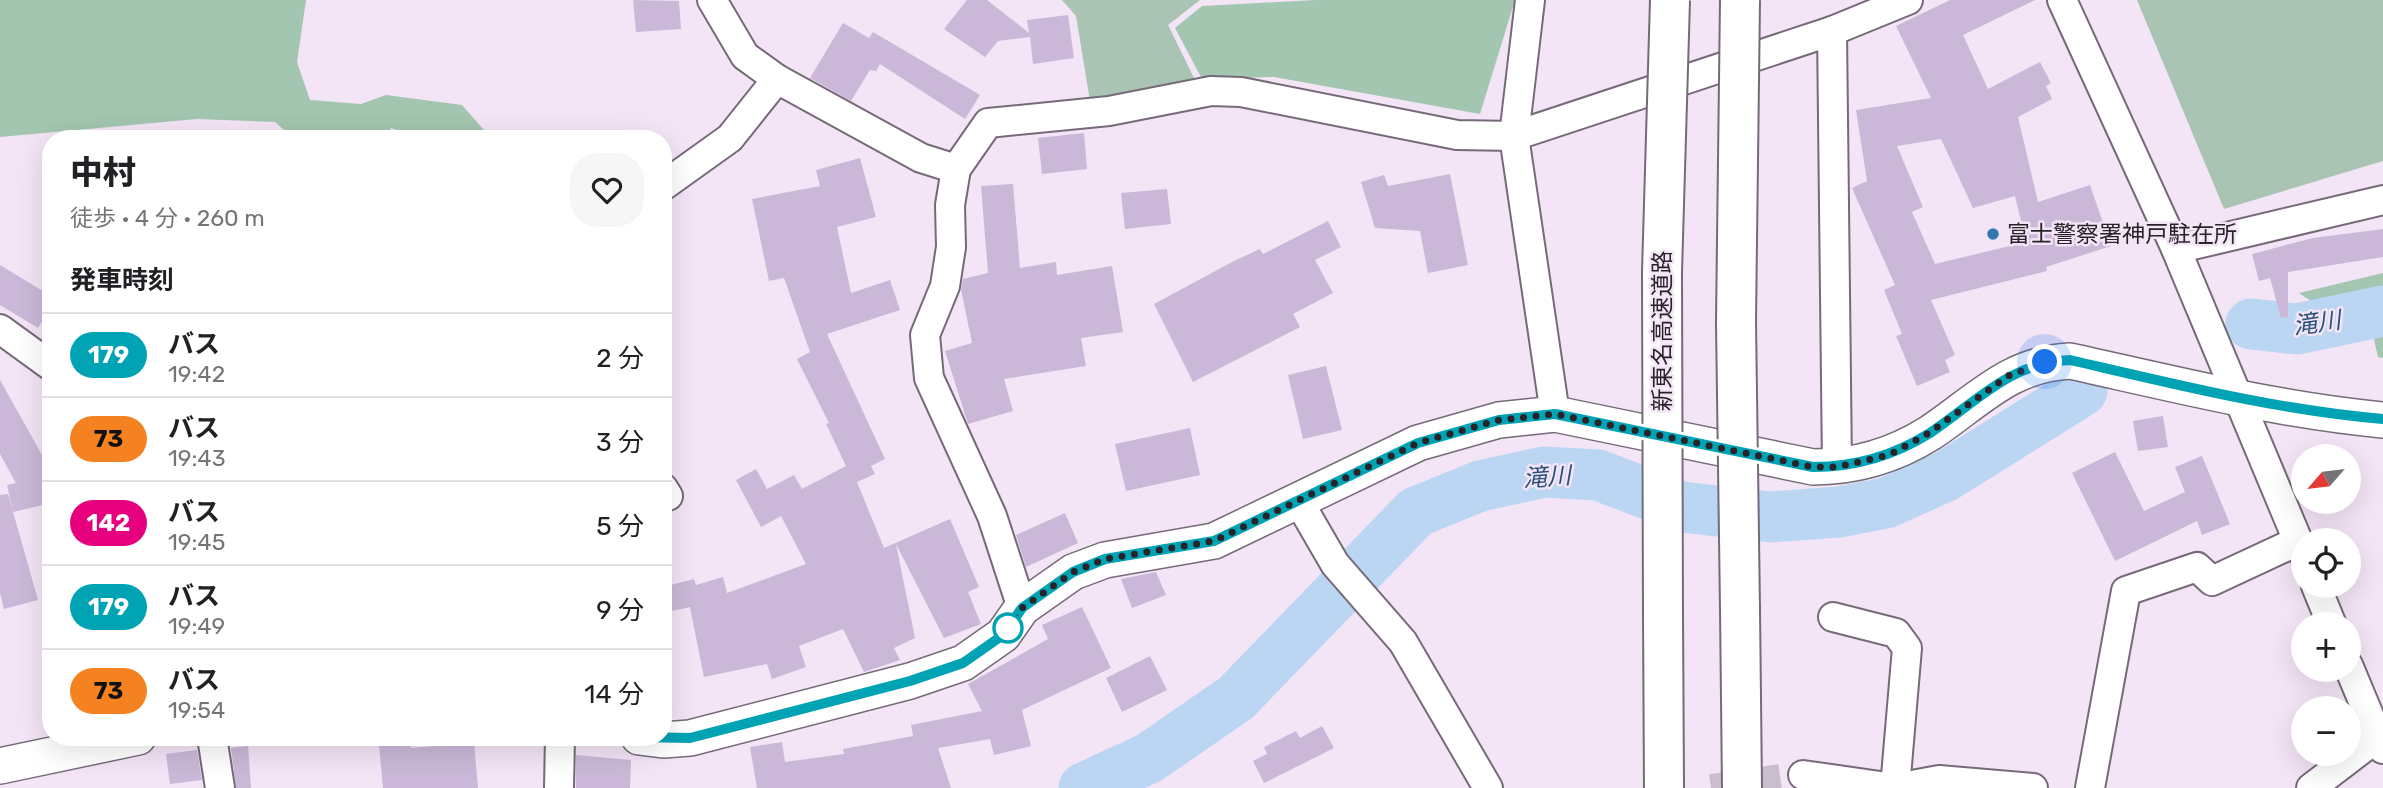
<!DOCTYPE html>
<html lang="ja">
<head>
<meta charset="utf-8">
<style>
	:root { --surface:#fff; --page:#f6f6f6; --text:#202124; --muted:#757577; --line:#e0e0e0 }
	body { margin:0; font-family:Rubik,"Noto Sans JP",sans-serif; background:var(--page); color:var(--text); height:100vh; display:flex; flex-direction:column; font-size:26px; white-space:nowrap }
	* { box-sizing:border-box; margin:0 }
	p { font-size:23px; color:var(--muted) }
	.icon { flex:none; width:38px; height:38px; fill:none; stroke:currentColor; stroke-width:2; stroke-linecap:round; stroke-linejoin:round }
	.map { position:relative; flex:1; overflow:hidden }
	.side { position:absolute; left:42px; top:130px; width:630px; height:616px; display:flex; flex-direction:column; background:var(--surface); border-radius:28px; box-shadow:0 7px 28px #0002 }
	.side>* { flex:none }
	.badge { padding:0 14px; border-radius:23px; font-size:24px; line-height:46px }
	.needle { width:46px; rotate:242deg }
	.buttons { position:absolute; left:2291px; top:444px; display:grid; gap:14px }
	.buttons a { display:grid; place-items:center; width:70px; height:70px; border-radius:50%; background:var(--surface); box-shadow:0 7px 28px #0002; font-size:35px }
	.you { position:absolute; width:35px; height:35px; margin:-18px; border:5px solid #fff; border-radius:50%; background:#1a73e8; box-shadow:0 0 0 10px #1a73e833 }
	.map>.badge { position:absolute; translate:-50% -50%; box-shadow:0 0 0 4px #fff }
	h2 { padding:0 28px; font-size:26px; line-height:63px }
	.round { display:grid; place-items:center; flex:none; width:74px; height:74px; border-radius:28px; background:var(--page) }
	.summary { display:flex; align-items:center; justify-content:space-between; height:119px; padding:0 28px }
	h1 { font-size:33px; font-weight:800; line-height:52px }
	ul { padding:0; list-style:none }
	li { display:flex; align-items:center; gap:21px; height:84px; padding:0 28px; border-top:2px solid var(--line) }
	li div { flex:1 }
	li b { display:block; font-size:26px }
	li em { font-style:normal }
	li .badge { min-width:77px; font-weight:700; text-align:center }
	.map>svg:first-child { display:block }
</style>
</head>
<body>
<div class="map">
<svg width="2383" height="788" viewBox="0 0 2383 788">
	<rect width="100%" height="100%" fill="#f3e4f6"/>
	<g fill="#a9c4b3">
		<path d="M 1062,0 L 1200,0 L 1168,25 L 1198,86 L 1092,113 L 1076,16 Z"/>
		<path d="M 2137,0 L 2383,0 L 2383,161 L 2224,209 Z"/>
	</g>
	<g fill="#a3c6b0">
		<path d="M 0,0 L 306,0 L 297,62 L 310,100 L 361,104 L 386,95 L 462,105 L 491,138 L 420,138 L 391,128 L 386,138 L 293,138 L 275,122 L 197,119 L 0,137 Z"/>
		<path d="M 1315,0 L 1515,0 L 1480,114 L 1274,77 L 1202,79 L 1175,28 L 1202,6 Z"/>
		<path d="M 2383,273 L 2383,358 L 2378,357 L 2368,313 L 2317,305 L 2299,293 Z"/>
	</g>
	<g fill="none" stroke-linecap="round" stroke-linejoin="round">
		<g stroke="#bbd6f3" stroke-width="51">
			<path d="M 2251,324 L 2297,329 L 2383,311"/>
			<path d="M 1084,788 L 1149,758 L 1236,698 L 1416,512 L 1480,486 L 1544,472 L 1598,475 L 1682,507 L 1771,517 L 1839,512 L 1886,503 L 1946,476 L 2082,391"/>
		</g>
	</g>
	<g fill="#cbb8d8" fill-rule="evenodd">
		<path d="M 633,0 L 679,1 L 681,29 L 636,32 Z"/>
		<path d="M 967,0 L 987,0 L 1029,33 L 1027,20 L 1068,15 L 1074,58 L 1033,64 L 1030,37 L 998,41 L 985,57 L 944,29 Z"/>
		<path d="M 1950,0 L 2035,0 L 1963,35 L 1988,89 L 2040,62 L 2051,83 L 2046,86 L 2052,99 L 2018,117 L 2038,202 L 2090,185 L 2111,246 L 2046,267 L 2047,271 L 1931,300 L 1955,355 L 1945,360 L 1950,372 L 1917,386 L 1896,336 L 1902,334 L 1884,290 L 1895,285 L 1852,188 L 1867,181 L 1856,110 L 1931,98 L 1896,26 ZM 1941,139 L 1973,208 L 2015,196 L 2026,242 L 1935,264 L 1912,212 L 1923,207 L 1897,146 Z"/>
		<path d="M 843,23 L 869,38 L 873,32 L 980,95 L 965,119 L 880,64 L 876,71 L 870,70 L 851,101 L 810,78 Z"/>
		<path d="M 1084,133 L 1087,169 L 1042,174 L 1038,138 Z"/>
		<path d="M 860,158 L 876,217 L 837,227 L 851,293 L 890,280 L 900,310 L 827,334 L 885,459 L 871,466 L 875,474 L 857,482 L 884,548 L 950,519 L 979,587 L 968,592 L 981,624 L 944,638 L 896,544 L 915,638 L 894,648 L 900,660 L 864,672 L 843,629 L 799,646 L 806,667 L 772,679 L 767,664 L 704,677 L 690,607 L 663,613 L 663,587 L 694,579 L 696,585 L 723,577 L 727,593 L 806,564 L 781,516 L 761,527 L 736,480 L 756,469 L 767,489 L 794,475 L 802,489 L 846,466 L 826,424 L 829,423 L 797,359 L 810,352 L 784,278 L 769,281 L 752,199 L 820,186 L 816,170 Z"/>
		<path d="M 1450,174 L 1468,265 L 1428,273 L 1420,231 L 1375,228 L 1361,182 L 1384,175 L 1388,186 Z"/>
		<path d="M 1013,184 L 1020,268 L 1056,262 L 1057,275 L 1112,266 L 1123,332 L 1081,338 L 1086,366 L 1004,379 L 1013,411 L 968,424 L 945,351 L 972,343 L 961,289 L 963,279 L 988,273 L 981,186 Z"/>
		<path d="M 1167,189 L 1171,224 L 1125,229 L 1121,193 Z"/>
		<path d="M 1328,221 L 1341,247 L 1315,260 L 1333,293 L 1293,314 L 1300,327 L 1193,382 L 1154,304 L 1234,261 L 1260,249 L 1263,254 Z"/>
		<path d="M 2383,229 L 2383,257 L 2288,272 L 2288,317 L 2281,318 L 2270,278 L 2259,281 L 2252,254 L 2313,238 Z"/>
		<path d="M 0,265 L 51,296 L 51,307 L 38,328 L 0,305 Z"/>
		<path d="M 1326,366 L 1342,430 L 1303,439 L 1288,375 Z"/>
		<path d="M 0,380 L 51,471 L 51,503 L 13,512 L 7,485 L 16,483 L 0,454 Z"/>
		<path d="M 2163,416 L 2168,447 L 2138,451 L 2133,421 Z"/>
		<path d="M 1190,428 L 1200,475 L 1126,491 L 1115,444 Z"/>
		<path d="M 2115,452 L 2144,511 L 2185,492 L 2175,467 L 2202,456 L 2230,524 L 2202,535 L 2197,521 L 2115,561 L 2072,473 Z"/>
		<path d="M 8,494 L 38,600 L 4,609 L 0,593 L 0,495 Z"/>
		<path d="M 1065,513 L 1078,543 L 1026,567 L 1016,535 Z"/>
		<path d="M 1156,572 L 1166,595 L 1132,608 L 1121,579 Z"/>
		<path d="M 1082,607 L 1111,668 L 1022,710 L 1031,746 L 994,755 L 990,739 L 938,748 L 951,788 L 757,788 L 750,747 L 782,742 L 785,762 L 844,754 L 843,749 L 913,736 L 911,725 L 982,711 L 968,684 L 1048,639 L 1042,625 Z"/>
		<path d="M 1150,656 L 1167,690 L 1122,712 L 1106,678 Z"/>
		<path d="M 1322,726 L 1334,748 L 1264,783 L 1253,761 L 1267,754 L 1264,747 L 1296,731 L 1300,738 Z"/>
		<path d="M 410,742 L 411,748 L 474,743 L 478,788 L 383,788 L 379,745 Z"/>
		<path d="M 248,746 L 251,788 L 236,788 L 231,748 Z"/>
		<path d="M 197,750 L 202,780 L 170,784 L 166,754 Z"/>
		<path d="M 576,755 L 631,760 L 630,788 L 576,788 Z"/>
	</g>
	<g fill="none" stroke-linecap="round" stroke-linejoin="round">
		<path stroke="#cabdcd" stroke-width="28" stroke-dasharray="28 14" stroke-linecap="butt" d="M 1711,788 L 1803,775"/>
		<defs>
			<g id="minor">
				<path d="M 712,0 L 745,56 L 777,79 L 921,158 L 956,169 L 950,205 L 951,247 L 945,286 L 925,335 L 929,378 L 992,516 L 1022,608"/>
				<path d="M 1530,0 L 1514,136 L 1555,414"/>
				<path d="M 2062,0 L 2176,249 L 2303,553"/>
				<path d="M 1832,31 L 1837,467"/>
				<path d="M 956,169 L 988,123 L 1109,111 L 1211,91 L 1241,92 L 1457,135 L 1514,136 L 1832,31 L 1908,0"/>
				<path d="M 663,186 L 730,138 L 777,79"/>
				<path d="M 2176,249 L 2383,200"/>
				<path d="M 0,329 L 51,366"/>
				<path d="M 663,488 L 668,496"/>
				<path d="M 1299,502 L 1335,564 L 1403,642 L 1488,788"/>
				<path d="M 2316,586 L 2332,625"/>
				<path d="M 1833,617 L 1896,633 L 1907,648 L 1895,788"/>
				<path d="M 2348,665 L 2383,749"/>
				<path d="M 212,737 L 220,788"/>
				<path d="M 1803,775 L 1894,788"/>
				<path d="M 559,788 L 560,737"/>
				<path d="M 1896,788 L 1939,780 L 2033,788"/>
				<path d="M 2090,788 L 2126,591 L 2197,567 L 2212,581 L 2298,541"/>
				<path d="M 2311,788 L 2383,733"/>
			</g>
			<g id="major">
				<path d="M 639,737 L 663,740 L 690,738 L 910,681 L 963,663 L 1003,635 L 1022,608 L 1073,572 L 1105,560 L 1214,541 L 1418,443 L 1499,420 L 1555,414 L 1813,467 C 1854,467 1895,455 1930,433 C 1978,401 2009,364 2070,361 C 2174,384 2277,410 2383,420"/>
				<path d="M 0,766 L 138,737"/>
			</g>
			<g id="highway">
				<path d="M 1740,609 L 1742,788"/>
				<path d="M 1663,614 L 1664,788"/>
			</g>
		</defs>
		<use href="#minor" stroke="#766a79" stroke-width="32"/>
		<use href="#major" stroke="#766a79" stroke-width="38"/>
		<use href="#highway" stroke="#766a79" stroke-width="42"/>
		<use href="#minor" stroke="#fff" stroke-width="28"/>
		<use href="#major" stroke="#fff" stroke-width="35"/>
		<use href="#highway" stroke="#fff" stroke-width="38"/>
		<defs>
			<g id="highway-bridge">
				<path d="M 1740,0 L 1736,322 L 1740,609"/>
				<path d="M 1663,614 L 1662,272 L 1670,0"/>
			</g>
		</defs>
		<use href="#highway-bridge" stroke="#766a79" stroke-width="42" stroke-linecap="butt"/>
		<use href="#highway-bridge" stroke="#fff" stroke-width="38"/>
	</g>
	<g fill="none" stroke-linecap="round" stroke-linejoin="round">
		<defs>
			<path id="line" d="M 639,737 L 690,738 L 910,681 L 963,663 L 1003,635 L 1022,608 L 1073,572 L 1105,559 L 1214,541 L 1418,443 L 1499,420 L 1555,414 L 1813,467 C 1855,467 1895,455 1930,433 C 1978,401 2009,363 2070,360 C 2174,384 2277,410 2383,419"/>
		</defs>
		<use href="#line" stroke="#fff" stroke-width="16"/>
		<use href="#line" stroke="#00a3b4" stroke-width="10"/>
		<path stroke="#282329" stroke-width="7" stroke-dasharray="0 12.6" d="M 1008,628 L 1022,608 L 1073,572 L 1105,559 L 1214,541 L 1418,443 L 1499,420 L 1555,414 L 1813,467 L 1837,467 L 1889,455 L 1929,433 L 2008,376 L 2045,362"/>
	</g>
	<circle fill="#307aae" stroke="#f3e4f6" stroke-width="2.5" cx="1993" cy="234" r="7"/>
	<circle fill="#fff" stroke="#00a3b4" stroke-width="3.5" cx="1008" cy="628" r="14"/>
	<g text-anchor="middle" stroke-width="5" stroke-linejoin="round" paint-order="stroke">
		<g font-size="23" fill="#282329" stroke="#f3e4f6" text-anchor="start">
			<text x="2007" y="242">富士警察署神戸駐在所</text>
		</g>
		<g font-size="23" fill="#282329" stroke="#f3e4f6">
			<text transform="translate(1662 331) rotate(-90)" y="8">新東名高速道路</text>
		</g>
		<g font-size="24" font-style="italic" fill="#2a5178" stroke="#f3e4f6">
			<text transform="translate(2317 323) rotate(-8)" y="8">滝川</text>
			<text transform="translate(1547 477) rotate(-4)" y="8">滝川</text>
		</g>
	</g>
</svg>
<div class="buttons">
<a><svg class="needle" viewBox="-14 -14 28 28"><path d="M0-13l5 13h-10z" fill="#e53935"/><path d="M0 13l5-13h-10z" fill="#757577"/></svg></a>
<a><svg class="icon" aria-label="locate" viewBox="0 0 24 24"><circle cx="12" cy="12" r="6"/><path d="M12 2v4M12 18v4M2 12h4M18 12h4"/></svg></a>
<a>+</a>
<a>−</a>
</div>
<div class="you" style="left:2045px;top:362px"></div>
<section class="side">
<div class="summary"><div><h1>中村</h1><p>徒歩 · 4 分 · 260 m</p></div><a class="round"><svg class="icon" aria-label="heart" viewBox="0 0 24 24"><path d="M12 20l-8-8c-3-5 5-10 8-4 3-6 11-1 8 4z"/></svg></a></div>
<h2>発車時刻</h2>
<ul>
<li><span class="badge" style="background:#00a3b4;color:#fff">179</span><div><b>バス</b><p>19:42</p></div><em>2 分</em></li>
<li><span class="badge" style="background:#f58220;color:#111">73</span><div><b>バス</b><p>19:43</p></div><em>3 分</em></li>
<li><span class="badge" style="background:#e6007e;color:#fff">142</span><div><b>バス</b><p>19:45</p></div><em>5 分</em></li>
<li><span class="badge" style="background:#00a3b4;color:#fff">179</span><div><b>バス</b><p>19:49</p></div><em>9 分</em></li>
<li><span class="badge" style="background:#f58220;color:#111">73</span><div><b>バス</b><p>19:54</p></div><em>14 分</em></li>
</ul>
</section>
</div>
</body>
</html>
